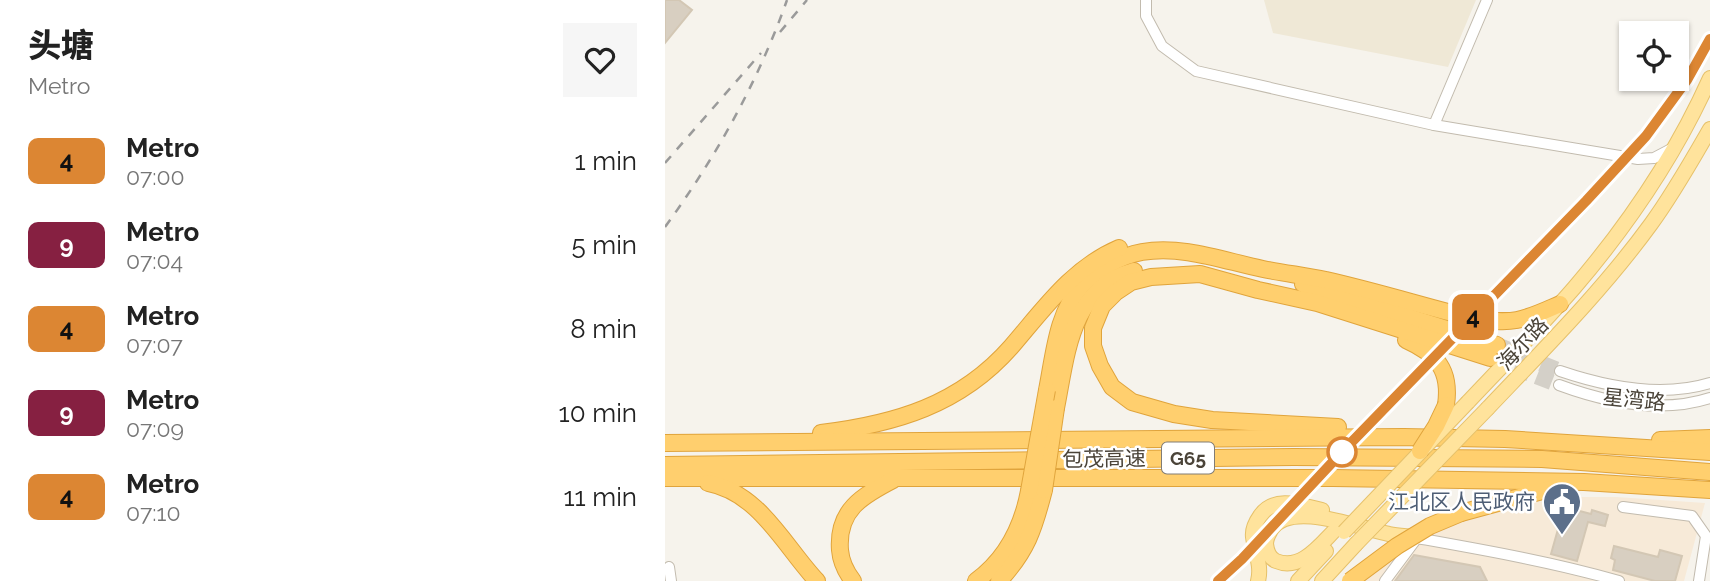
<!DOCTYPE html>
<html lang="en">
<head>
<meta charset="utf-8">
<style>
	:root { --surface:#fff; --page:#f6f6f6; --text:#222; --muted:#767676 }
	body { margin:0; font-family:Raleway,"Noto Sans SC",sans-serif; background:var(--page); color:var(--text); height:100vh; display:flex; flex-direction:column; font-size:26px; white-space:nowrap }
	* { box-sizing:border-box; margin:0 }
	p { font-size:23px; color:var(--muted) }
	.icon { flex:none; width:38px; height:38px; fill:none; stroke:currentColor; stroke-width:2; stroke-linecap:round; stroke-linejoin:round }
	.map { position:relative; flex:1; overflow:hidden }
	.panel { display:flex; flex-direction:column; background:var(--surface); width:665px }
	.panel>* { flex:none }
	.badge { padding:0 14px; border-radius:10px; font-size:24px; line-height:46px }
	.controls { position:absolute; left:954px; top:21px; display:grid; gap:14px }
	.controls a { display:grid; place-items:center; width:70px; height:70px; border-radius:0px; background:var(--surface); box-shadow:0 2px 5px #0004; font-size:35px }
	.map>.badge { position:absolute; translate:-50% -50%; box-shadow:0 0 0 4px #fff }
	.round { display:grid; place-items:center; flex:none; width:74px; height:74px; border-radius:0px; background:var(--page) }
	.summary { display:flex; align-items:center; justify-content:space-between; height:119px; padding:0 28px }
	h1 { font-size:33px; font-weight:800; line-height:52px }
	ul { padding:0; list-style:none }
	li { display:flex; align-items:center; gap:21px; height:84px; padding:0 28px }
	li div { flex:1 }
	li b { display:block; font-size:26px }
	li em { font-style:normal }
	li .badge { min-width:77px; font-weight:700; text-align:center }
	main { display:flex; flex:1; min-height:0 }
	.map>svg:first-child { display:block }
</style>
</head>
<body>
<main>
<section class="panel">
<div class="summary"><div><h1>头塘</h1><p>Metro</p></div><a class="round"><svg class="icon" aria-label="heart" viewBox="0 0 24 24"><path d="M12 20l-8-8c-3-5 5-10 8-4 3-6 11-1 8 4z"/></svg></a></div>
<ul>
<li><span class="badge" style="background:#dc8633;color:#111">4</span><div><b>Metro</b><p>07:00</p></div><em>1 min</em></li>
<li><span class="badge" style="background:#862041;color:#fff">9</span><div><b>Metro</b><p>07:04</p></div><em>5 min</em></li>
<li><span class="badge" style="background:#dc8633;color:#111">4</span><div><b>Metro</b><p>07:07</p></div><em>8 min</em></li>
<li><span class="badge" style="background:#862041;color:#fff">9</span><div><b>Metro</b><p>07:09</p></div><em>10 min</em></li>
<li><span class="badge" style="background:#dc8633;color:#111">4</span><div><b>Metro</b><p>07:10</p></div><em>11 min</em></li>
</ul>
</section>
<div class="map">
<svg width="1045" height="581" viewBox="0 0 1045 581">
	<rect width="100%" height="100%" fill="#f6f3ec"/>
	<path fill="#f7ead8" d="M 902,497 L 951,497 L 1040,503 L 1019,581 L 694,581 L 742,547 L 784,525 L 836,508 L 873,500 Z"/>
	<path fill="#efe8d6" d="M 599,0 L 811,0 L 783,67 L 608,33 Z"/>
	<g fill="#d8cfc1" stroke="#d3c7b4" stroke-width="2">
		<path d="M 0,0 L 14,0 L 27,10 L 0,43 Z"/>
		<path d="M 907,509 L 926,514 L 927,510 L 943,515 L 940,526 L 923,522 L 912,561 L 886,554 L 897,515 L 905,517 Z"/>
		<path d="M 949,546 L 993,557 L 995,550 L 1017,556 L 1010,581 L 990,581 L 948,570 L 950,560 L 946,558 Z"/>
		<path d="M 749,555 L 815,567 L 822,581 L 730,581 Z"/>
	</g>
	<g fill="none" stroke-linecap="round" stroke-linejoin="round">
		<g stroke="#d4d0c8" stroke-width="16" stroke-dasharray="16 8" stroke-linecap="butt">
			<path d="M 832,345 L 895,371"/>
			<path d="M 827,359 L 894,385"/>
		</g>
		<defs>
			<g id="minor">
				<path d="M 481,0 L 481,16 L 497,46 L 531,71 L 769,125 L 973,159 L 989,158 L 1008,148"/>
				<path d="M 769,125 L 822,0"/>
				<path d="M 895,371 C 942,387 996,398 1045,383"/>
				<path d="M 894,385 C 940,402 996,414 1045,398"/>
				<path d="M 958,507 L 1027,516 L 1041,536 L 1034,581"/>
				<path d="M 4,567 L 6,581"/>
				<path d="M 720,581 L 752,538 C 819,550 888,562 954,581"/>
			</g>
			<g id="major">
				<path d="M 803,402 C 839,364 875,327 909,288 C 963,225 1011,154 1045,78"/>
				<path d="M 823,408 C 879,349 938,290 986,224 C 1008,194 1026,162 1045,129"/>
				<path d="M 673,527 C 657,542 637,572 611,561 C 604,558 602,552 601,544 C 601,538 603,535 606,530 C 625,499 696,529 724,534 C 732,536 741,536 750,537"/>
				<path d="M 593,581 C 597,566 590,552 588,537 C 587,529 590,523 595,516 C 609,495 636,505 657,510"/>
				<path d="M 633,581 L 661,551"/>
				<path d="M 657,581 L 691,544"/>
			</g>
			<g id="highway">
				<path d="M 638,284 L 832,345"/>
				<path d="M 741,340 C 772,354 786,370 781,405"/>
				<path d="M 382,390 C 389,355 392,312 417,285 C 433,269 455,256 477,252 C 518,245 559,261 598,269 C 619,273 640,276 661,280 C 710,291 758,306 806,318 C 821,320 836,323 852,320 C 867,317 881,310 895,304"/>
				<path d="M 391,408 C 402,353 405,289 469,271"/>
				<path d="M 673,427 L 547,420 L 509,414 L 467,402 L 447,387 L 435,366 L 428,346 L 428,328 L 437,306 L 451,292 L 466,282 L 486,277 L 535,274 L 593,290 L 652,303 L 825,358"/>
				<path d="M 156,433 C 230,424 295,405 346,347 C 378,310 407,268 454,248"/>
				<path d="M 995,440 L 1045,438"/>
				<path d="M 0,443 L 739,437 L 840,439 L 1045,452"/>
				<path d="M 0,465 L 629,457 L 877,459 L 1045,472"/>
				<path d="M 0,478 L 668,478 L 919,482 L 1045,490"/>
				<path d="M 43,483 C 95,493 119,546 152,581"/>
				<path d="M 796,513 L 892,487"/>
				<path d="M 188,581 C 181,572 176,562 175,550 C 172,510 197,496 228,480"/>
				<path d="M 311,581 C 341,559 357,528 364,491"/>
				<path d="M 334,581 C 362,551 369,529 379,490"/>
			</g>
		</defs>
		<use href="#minor" stroke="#c2bbae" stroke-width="12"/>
		<use href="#major" stroke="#e6c16a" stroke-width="16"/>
		<use href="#highway" stroke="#e0a43c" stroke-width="18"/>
		<use href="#minor" stroke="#fff" stroke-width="10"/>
		<use href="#major" stroke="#ffe39c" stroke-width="14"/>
		<use href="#highway" stroke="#ffcf6e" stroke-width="16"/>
		<g stroke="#9a9a9a" stroke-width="2.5" stroke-dasharray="9 9" stroke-linecap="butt">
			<path d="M 115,32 L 142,0"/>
			<path d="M 0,163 L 96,53"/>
			<path d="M 0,227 C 51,157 93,82 122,0"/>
		</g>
		<defs>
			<g id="major-bridge">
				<path d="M 679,532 L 803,402"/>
				<path d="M 691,544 L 823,408"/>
			</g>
			<g id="highway-bridge">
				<path d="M 755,451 L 771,426 L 781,405"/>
				<path d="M 379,490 L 391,408"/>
				<path d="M 364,491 L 382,390"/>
				<path d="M 685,581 L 732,546 L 765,526 L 796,513"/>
			</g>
		</defs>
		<use href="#major-bridge" stroke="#e6c16a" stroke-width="16" stroke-linecap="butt"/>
		<use href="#highway-bridge" stroke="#e0a43c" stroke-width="18" stroke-linecap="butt"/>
		<use href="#major-bridge" stroke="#ffe39c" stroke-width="14"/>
		<use href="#highway-bridge" stroke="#ffcf6e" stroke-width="16"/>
	</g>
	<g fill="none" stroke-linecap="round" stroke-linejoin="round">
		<defs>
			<path id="line" d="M 553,581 L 577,559 L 677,452 L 921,201 L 981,136 L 1022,80 L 1045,39"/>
		</defs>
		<use href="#line" stroke="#fff" stroke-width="16"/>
		<use href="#line" stroke="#dc8633" stroke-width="10"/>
	</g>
	<defs>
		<symbol id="civic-pin" viewBox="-11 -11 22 30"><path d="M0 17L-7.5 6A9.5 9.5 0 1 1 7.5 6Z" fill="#5c6f8a" stroke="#fff"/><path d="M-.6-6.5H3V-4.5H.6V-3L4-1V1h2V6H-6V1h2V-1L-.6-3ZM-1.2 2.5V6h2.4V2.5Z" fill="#fff"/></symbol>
	</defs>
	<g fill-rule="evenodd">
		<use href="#civic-pin" x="875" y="480" width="44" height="60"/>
	</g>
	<circle fill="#fff" stroke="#dc8633" stroke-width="3.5" cx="677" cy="452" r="14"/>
	<g text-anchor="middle" stroke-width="5" stroke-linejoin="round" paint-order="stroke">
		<rect fill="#fff" stroke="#817c74" stroke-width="2" x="497" y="442.5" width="52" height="31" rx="5"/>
		<g font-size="19" font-weight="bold" fill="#4b4439">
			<text x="523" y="465">G65</text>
		</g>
		<g font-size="21" fill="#4b4439" stroke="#fff">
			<text transform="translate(858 344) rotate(-47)" y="7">海尔路</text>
			<text transform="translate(969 400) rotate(6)" y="7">星湾路</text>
			<text transform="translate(439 459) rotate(-1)" y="7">包茂高速</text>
		</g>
		<g font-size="21" fill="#4e5e75" stroke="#fff" text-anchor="end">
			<text x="870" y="509">江北区人民政府</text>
		</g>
	</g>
</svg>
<div class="controls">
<a><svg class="icon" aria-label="locate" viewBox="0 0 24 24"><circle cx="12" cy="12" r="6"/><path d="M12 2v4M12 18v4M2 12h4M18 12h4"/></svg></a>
</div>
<b class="badge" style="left:808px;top:317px;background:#dc8633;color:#111">4</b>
</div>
</main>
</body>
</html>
